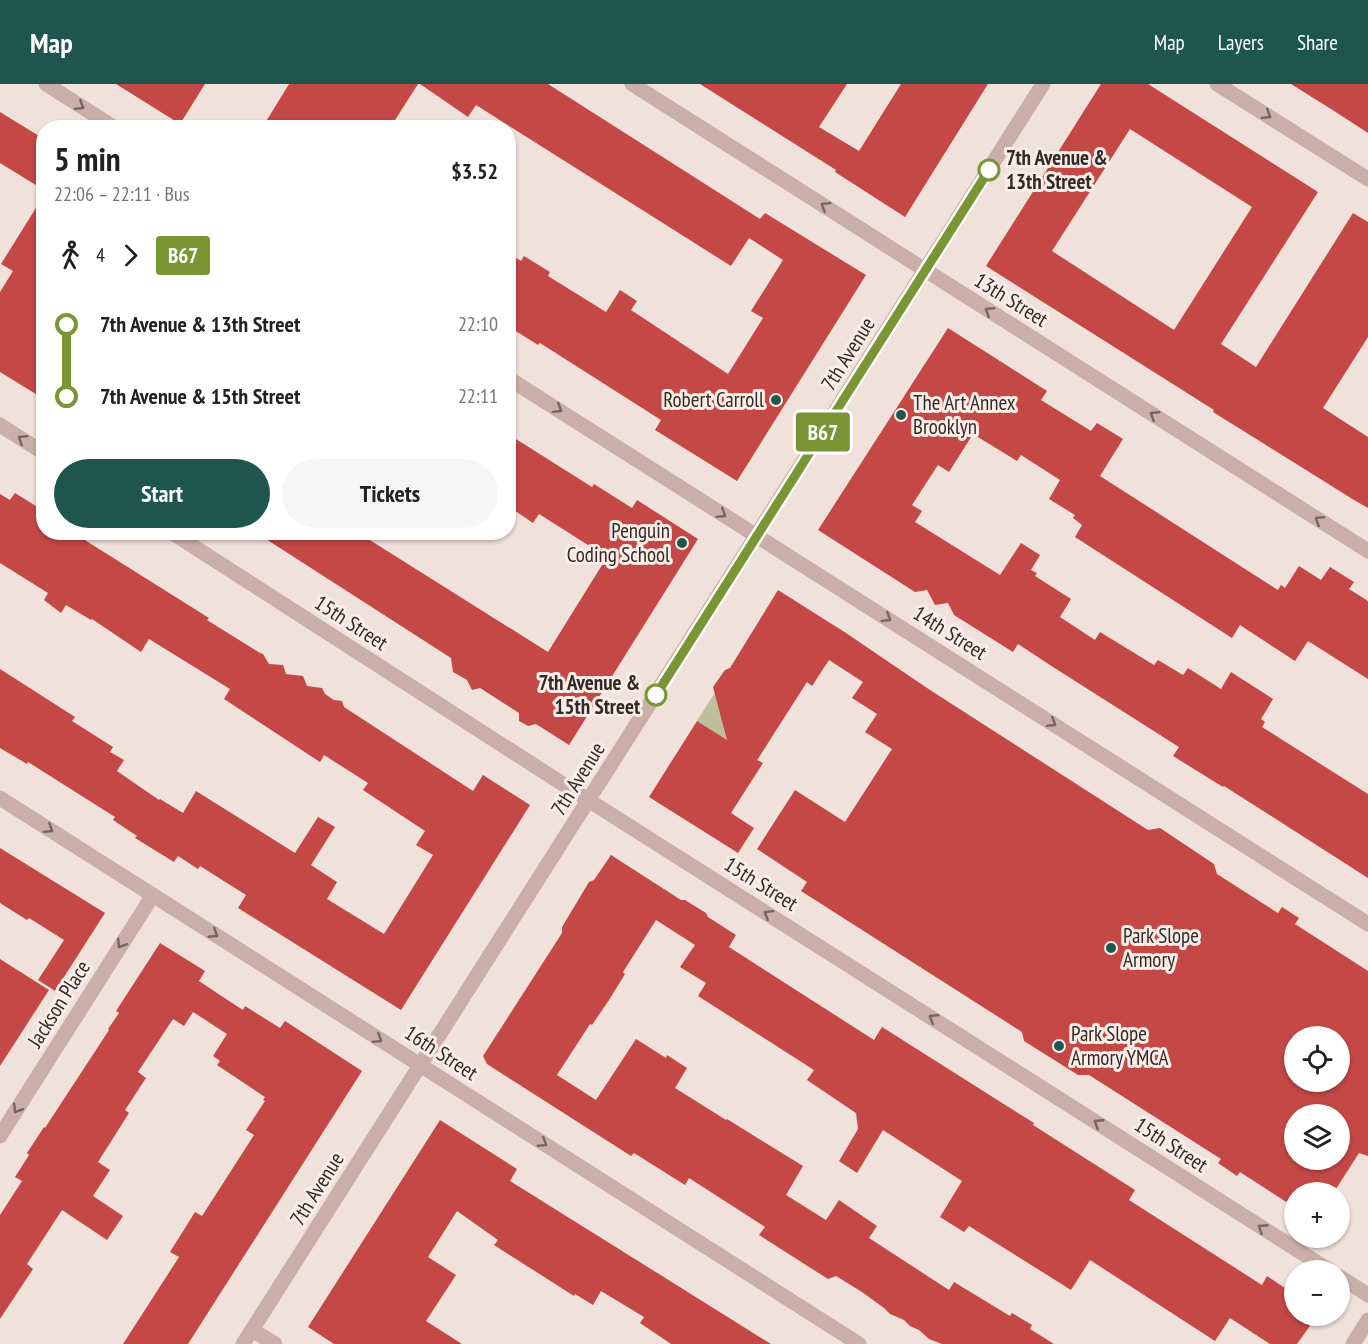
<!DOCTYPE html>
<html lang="en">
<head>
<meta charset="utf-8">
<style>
	:root { --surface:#fff; --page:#f6f6f6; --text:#202124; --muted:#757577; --accent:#1e564d }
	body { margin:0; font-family:"PT Sans Narrow",sans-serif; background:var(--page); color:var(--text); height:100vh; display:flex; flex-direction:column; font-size:22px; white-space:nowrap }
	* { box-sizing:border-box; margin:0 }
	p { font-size:20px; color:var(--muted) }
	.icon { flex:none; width:33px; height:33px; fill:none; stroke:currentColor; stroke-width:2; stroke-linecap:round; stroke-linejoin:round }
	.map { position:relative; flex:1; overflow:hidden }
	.details { position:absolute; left:36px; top:36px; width:480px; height:420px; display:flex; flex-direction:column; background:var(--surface); border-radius:24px; box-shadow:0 2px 4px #0004 }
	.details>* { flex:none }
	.badge { padding:0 12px; border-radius:4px; font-size:21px; line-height:39px }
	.fabs { position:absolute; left:1284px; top:942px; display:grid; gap:12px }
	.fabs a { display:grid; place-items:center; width:66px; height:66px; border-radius:50%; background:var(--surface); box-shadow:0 2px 4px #0004; font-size:30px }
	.map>.badge { position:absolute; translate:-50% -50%; box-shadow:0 0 0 3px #fff }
	.legs { display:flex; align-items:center; gap:9px; height:66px; padding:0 18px; font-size:20px }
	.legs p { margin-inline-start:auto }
	.overview { display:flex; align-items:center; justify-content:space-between; height:102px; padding:0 18px }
	h1 { font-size:33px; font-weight:700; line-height:45px }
	.primary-button { display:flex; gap:12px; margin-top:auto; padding:12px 18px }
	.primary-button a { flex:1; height:69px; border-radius:36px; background:var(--accent); color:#fff; font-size:24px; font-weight:700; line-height:69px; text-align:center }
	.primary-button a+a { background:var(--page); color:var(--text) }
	ul { padding:0 18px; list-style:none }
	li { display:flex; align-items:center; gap:21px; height:72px; font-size:22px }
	li i { display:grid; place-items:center; width:9px; height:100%; margin:0 8px; background:currentColor }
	li i::after { content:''; width:15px; height:15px; margin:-8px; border:4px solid; border-radius:50%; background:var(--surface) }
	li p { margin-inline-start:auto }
	li:first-child i { background:linear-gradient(#0000 50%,currentColor 0) }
	li:last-child i { background:linear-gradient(currentColor 50%,#0000 0) }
	header { display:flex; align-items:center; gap:36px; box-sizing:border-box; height:84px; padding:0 30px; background:var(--accent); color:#fff }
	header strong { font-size:28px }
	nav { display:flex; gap:33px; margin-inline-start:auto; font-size:21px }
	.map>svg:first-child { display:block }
</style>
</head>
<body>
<header>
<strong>Map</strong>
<nav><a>Map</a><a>Layers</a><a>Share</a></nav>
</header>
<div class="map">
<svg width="1368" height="1260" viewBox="0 0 1368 1260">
	<rect width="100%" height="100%" fill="#f1e1db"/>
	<path fill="#bcc09b" d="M 714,610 L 775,648 L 758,676 L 697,637 Z"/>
	<g fill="#c34846" fill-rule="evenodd">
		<path d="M 116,0 L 205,0 L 180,40 Z"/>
		<path d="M 289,0 L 418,0 L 390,44 L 262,44 Z"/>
		<path d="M 420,0 L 548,0 L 760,135 L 765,129 L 866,191 L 737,397 L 655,346 L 661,336 L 540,259 L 538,261 L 508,242 L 508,169 L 521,177 L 524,172 L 550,188 L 548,192 L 606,228 L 620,206 L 637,217 L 631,226 L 728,290 L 763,234 L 751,227 L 783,176 L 749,154 L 731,182 L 476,21 L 468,33 Z"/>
		<path d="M 700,0 L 847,0 L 819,43 L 859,67 L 901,0 L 988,0 L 905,133 L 835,88 L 836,86 Z"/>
		<path d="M 1101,0 L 1148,0 L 1318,108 L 1221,260 L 1256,283 L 1353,129 L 1368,138 L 1368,253 L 1323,324 L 1368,353 L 1368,424 L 1354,416 L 1213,328 L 1214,326 L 986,182 ZM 1130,45 L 1252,123 L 1174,246 L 1052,167 Z"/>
		<path d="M 1291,0 L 1368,0 L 1368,49 L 1331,25 Z"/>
		<path d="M 0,28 L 44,55 L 44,106 L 0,79 Z"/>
		<path d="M 44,111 L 44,315 L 0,288 L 0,208 L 13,187 L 1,180 Z"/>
		<path d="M 948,244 L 1047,307 L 1041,316 L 1091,347 L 1097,339 L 1123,355 L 1100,392 L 1278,506 L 1281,501 L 1285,504 L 1299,482 L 1321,496 L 1330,483 L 1354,498 L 1349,505 L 1368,517 L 1368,595 L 1308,557 L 1295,577 L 1240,541 L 1232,554 L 1075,453 L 1082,441 L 1073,434 L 1075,431 L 1049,415 L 1060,396 L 1021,371 L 1017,377 L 973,350 L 949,388 L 938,381 L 912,421 L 922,427 L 915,438 L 1000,491 L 1021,459 L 1040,471 L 1031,486 L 1037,489 L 1035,492 L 1071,515 L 1060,533 L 1095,556 L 1100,548 L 1154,581 L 1158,576 L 1183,591 L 1188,584 L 1221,605 L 1231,588 L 1273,615 L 1261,635 L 1265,638 L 1262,643 L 1368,710 L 1368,794 L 1246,716 L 1224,702 L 1223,703 L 1173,672 L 1179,663 L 1053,583 L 1018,560 L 1013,568 L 954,531 L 948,519 L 935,521 L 927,506 L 915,508 L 818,446 Z"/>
		<path d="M 508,350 L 592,403 L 594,400 L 632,424 L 637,416 L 698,455 L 569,661 L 536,640 L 528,642 L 519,637 L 519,629 L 480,604 L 472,606 L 467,596 L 453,588 L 451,574 L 255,448 L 357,448 L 548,568 L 607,473 L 539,430 L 533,439 L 508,422 Z"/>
		<path d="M 15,409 L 44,427 L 44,448 L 72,448 L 209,534 L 207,536 L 260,569 L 263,570 L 269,580 L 283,581 L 286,590 L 303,592 L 307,602 L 322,604 L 325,610 L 334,616 L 342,617 L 344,623 L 473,707 L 483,691 L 530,721 L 401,926 L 238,824 L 246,811 L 200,782 L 198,785 L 178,772 L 174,778 L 135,754 L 137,752 L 113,736 L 115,733 L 28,678 L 27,680 L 0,664 L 0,585 L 75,633 L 72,637 L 113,663 L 110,668 L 124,676 L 117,687 L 159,716 L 160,715 L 183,729 L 196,707 L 295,769 L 318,733 L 335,743 L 311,781 L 337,798 L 327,815 L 384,850 L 433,771 L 416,761 L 425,747 L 363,706 L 368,699 L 324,671 L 320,678 L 224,615 L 230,605 L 149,555 L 141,568 L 92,535 L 91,536 L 66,521 L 61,529 L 44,516 L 48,509 L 0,479 L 0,410 L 10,416 Z"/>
		<path d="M 778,506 L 846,549 L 930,606 L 1148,746 L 1160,744 L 1214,780 L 1217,790 L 1278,829 L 1282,823 L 1299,834 L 1295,840 L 1368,887 L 1368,1072 L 1359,1069 L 1334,1108 L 1294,1108 L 1294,1123 L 1240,1088 L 1237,1092 L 1218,1079 L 1221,1075 L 1089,991 L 1078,991 L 1024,957 L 1022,948 L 801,807 L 807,798 L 757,765 L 795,706 L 845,738 L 892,665 L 865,648 L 877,630 L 852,614 L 863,598 L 829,576 L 812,602 L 807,598 L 757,676 L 763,679 L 731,729 L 754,744 L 738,769 L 649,713 L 697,637 L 727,656 L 713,603 L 725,586 L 730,584 ZM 1294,952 L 1340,952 L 1340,998 L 1294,998 ZM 1294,1030 L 1340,1030 L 1340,1076 L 1294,1076 Z"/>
		<path d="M 0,764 L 105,829 L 55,907 L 38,896 L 64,856 L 29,834 L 27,836 L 0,819 Z"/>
		<path d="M 611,771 L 681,816 L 685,816 L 706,829 L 708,833 L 736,851 L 729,863 L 874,956 L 882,943 L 1034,1039 L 1033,1041 L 1135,1106 L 1129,1116 L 1262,1201 L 1267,1192 L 1294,1210 L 1294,1232 L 1317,1232 L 1297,1260 L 1270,1260 L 1230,1234 L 1215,1257 L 1090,1176 L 1071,1206 L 969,1142 L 964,1148 L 940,1133 L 962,1097 L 883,1046 L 857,1089 L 839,1077 L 858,1045 L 856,1029 L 807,996 L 814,986 L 698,912 L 706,899 L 680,883 L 695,861 L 656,836 L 623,888 L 625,890 L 609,916 L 592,941 L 590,940 L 557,991 L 596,1016 L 636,955 L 666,974 L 667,971 L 687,984 L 675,1004 L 726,1036 L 727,1035 L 803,1082 L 786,1111 L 826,1136 L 839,1116 L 877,1142 L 869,1154 L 949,1206 L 954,1198 L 1010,1232 L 1012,1229 L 1032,1241 L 1030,1245 L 1054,1260 L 942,1260 L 929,1255 L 919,1246 L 910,1242 L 904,1236 L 890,1230 L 884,1224 L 862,1208 L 836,1192 L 828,1195 L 759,1151 L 765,1143 L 689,1094 L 685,1101 L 634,1069 L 631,1072 L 487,980 L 483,972 L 562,849 L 562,843 L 589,798 L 594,796 Z"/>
		<path d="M 160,859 L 205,887 L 199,897 L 220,911 L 243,926 L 245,922 L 280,944 L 285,937 L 362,987 L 188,1260 L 123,1260 L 179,1173 L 170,1168 L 195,1128 L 202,1132 L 254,1051 L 246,1046 L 265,1017 L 263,1016 L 265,1013 L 217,981 L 220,977 L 213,972 L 227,950 L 193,928 L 184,942 L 173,935 L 138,988 L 146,994 L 125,1026 L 129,1029 L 98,1078 L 110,1086 L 93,1112 L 123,1132 L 107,1156 L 62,1126 L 27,1180 L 33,1185 L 0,1235 L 0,1131 L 22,1097 L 15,1093 L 29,1071 L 27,1069 L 44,1043 L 45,1044 L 109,946 L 108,945 L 119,929 L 116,927 Z"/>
		<path d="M 0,875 L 49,906 L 0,982 Z"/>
		<path d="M 440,1036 L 517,1085 L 510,1097 L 771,1260 L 671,1260 L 640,1239 L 644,1233 L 601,1207 L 593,1221 L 575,1210 L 574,1212 L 494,1161 L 498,1156 L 457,1127 L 428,1173 L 456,1191 L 426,1237 L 462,1260 L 334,1260 L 308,1243 Z"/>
	</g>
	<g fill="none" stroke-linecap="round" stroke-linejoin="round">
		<g stroke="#c9afa7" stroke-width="15">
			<path d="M 46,0 L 115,44"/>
			<path d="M 632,0 L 1368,467"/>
			<path d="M 1217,0 L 1368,95"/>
			<path d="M 508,294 L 1368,840"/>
			<path d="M 0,341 L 44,369"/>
			<path d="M 171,448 L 555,695 L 1329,1186"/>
			<path d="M 0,714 L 859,1260"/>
			<path d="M 0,1052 L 153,811"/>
			<path d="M 1340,1193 L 1368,1211"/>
			<path d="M 252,1246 L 275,1260"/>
			<path d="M 243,1260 L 1043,0"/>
			<path d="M 1353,1260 L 1368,1236"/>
		</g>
	</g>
	<defs><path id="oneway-chevron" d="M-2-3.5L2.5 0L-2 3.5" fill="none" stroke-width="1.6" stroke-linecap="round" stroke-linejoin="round" transform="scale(1.5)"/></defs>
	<g stroke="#786561">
		<use href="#oneway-chevron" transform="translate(80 22) rotate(32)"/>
		<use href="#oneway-chevron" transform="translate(1267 31) rotate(32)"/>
		<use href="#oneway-chevron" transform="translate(825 122) rotate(-148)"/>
		<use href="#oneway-chevron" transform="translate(989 227) rotate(-148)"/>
		<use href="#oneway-chevron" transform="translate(558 325) rotate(32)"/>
		<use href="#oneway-chevron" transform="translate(1154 331) rotate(-148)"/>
		<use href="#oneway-chevron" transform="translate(22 355) rotate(-148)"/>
		<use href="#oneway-chevron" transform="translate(722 430) rotate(32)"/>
		<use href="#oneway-chevron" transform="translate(1319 436) rotate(-148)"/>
		<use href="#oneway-chevron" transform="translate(887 534) rotate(32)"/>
		<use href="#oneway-chevron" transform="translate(1052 639) rotate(32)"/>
		<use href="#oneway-chevron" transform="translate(49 745) rotate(32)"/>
		<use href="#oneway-chevron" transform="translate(768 830) rotate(-148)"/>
		<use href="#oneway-chevron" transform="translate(214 850) rotate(33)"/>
		<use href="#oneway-chevron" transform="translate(121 860) rotate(122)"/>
		<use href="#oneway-chevron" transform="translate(933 934) rotate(-148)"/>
		<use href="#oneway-chevron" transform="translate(378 955) rotate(32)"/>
		<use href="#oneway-chevron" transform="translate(17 1025) rotate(122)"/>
		<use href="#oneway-chevron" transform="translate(1098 1039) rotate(-147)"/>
		<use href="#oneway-chevron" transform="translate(543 1059) rotate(32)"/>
		<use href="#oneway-chevron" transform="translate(1262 1144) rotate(-147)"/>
	</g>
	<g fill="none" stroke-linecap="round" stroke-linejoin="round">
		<defs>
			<path id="line-1" d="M 656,611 L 989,86"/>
		</defs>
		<use href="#line-1" stroke="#fff" stroke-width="14"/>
		<use href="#line-1" stroke="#799534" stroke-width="9"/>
	</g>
	<g fill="#fff" stroke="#799534" stroke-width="3">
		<circle cx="989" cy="86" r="10"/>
		<circle cx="656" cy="611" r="10"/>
	</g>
	<g fill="#1e564d" stroke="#f9ede7" stroke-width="2">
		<circle cx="776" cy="316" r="6"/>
		<circle cx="901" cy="331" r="6"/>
		<circle cx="682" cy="459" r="6"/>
		<circle cx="1111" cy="864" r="6"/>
		<circle cx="1059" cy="962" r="6"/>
	</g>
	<g text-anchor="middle" stroke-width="6" stroke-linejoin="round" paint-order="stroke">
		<g font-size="21" font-weight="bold" fill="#352927" stroke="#f9ede7" text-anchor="start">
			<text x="1006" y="81">7th Avenue &amp;<tspan x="1006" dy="24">13th Street</tspan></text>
			<text x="640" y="606" text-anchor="end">7th Avenue &amp;<tspan x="640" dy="24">15th Street</tspan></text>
		</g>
		<g font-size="21" fill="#352927" stroke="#f9ede7">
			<text transform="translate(1011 216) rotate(32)" y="7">13th Street</text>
			<text transform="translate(848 270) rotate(-58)" y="7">7th Avenue</text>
			<text transform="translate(351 539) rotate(33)" y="7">15th Street</text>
			<text transform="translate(950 549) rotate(32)" y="7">14th Street</text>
			<text transform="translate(578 695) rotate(-58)" y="7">7th Avenue</text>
			<text transform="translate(761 800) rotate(32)" y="7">15th Street</text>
			<text transform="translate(59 920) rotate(-58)" y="7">Jackson Place</text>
			<text transform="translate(441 969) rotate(33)" y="7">16th Street</text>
			<text transform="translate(1171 1061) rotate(33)" y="7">15th Street</text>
			<text transform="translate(317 1105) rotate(-58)" y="7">7th Avenue</text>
		</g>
		<g font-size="21" fill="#352927" stroke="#f9ede7" text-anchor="start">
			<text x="764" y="323" text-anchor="end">Robert Carroll</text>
			<text x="913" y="326">The Art Annex<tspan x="913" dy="24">Brooklyn</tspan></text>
			<text x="670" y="454" text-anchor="end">Penguin<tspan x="670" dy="24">Coding School</tspan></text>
			<text x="1123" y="859">Park Slope<tspan x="1123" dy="24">Armory</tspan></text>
			<text x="1071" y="957">Park Slope<tspan x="1071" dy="24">Armory YMCA</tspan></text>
		</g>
	</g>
</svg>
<div class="fabs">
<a><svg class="icon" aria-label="locate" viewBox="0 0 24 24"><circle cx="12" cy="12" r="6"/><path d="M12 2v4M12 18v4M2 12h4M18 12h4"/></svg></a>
<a><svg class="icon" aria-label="layers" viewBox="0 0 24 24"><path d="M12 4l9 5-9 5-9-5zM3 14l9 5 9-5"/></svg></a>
<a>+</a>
<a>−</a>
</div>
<b class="badge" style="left:823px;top:348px;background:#799534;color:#fff">B67</b>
<section class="details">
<div class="overview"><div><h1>5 min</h1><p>22:06 – 22:11 · Bus</p></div><b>$3.52</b></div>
<div class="legs"><svg class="icon" aria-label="walk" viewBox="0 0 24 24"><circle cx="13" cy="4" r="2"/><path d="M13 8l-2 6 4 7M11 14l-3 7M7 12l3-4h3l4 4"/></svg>4<svg class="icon" aria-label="forward" viewBox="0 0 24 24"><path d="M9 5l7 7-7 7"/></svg><b class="badge" style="background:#799534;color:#fff">B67</b></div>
<ul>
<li><i style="color:#799534"></i><b>7th Avenue &amp; 13th Street</b><p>22:10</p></li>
<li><i style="color:#799534"></i><b>7th Avenue &amp; 15th Street</b><p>22:11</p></li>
</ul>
<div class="primary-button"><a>Start</a><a>Tickets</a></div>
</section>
</div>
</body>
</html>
